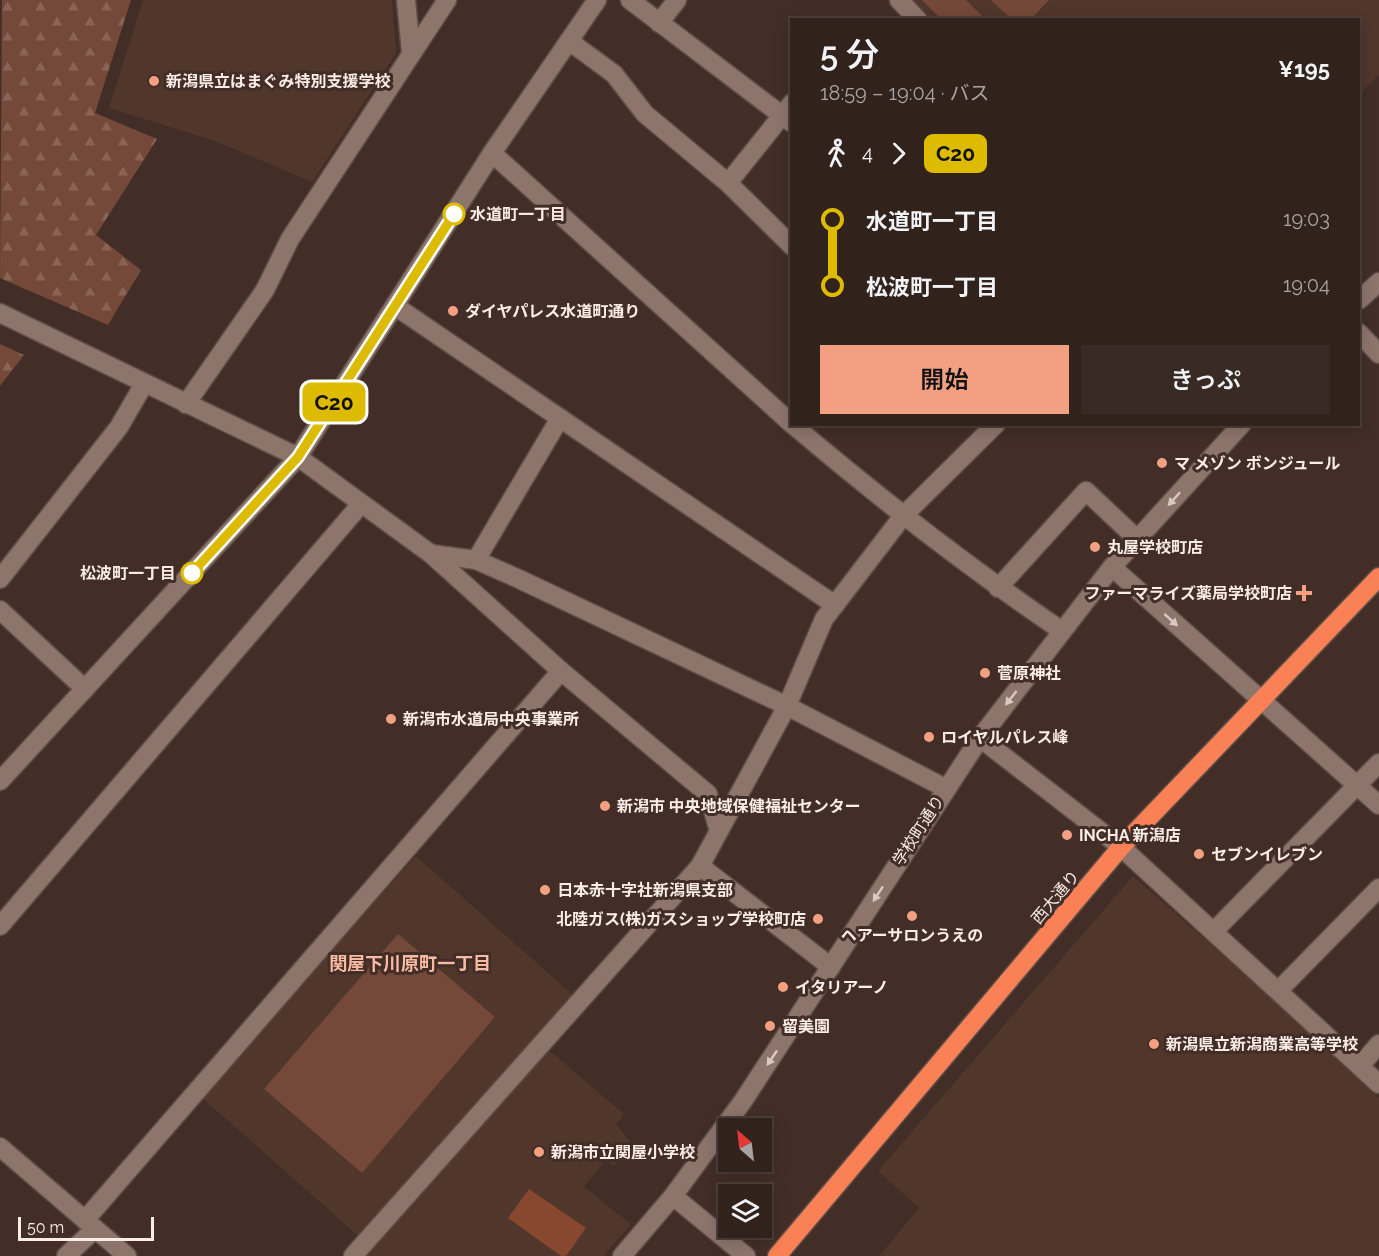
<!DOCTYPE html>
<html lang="ja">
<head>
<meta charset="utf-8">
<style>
	:root { --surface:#32221c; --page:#3a2a25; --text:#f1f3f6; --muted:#a8a4a3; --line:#4d3f3b; --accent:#f3a082 }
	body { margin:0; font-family:Raleway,"Noto Sans JP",sans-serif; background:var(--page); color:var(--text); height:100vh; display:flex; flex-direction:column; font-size:22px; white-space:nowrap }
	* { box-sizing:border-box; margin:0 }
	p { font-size:20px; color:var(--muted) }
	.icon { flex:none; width:33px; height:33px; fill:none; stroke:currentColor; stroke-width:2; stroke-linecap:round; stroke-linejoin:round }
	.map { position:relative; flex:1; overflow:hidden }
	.drawer { position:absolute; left:790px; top:18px; width:570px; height:408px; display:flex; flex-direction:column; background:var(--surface); border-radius:0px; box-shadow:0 3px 15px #0003,0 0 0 2px var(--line) }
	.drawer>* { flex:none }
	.badge { padding:0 12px; border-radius:9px; font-size:21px; line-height:39px }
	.needle { width:39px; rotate:332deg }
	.buttons { position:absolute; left:718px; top:1118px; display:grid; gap:12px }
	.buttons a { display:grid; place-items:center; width:54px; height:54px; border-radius:0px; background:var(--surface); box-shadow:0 3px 15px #0003,0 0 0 2px var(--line); font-size:30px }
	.scale { position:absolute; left:18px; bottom:15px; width:136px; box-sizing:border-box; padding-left:6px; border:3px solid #faece7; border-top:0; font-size:16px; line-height:21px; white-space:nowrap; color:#faece7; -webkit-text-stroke:4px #422e26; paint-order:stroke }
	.map>.badge { position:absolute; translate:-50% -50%; box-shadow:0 0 0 3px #fff }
	.legs { display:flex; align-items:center; gap:9px; height:66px; padding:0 30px; font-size:20px }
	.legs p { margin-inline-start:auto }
	.summary { display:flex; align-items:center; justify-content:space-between; height:102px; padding:0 30px }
	h1 { font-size:33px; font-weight:600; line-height:45px }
	.action { display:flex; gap:12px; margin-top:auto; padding:12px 30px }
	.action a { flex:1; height:69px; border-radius:0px; background:var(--accent); color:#111; font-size:24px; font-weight:600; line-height:69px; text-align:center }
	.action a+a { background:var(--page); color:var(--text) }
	ul { padding:0 30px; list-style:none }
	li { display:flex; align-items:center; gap:21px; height:66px; font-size:22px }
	li i { display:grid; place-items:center; width:9px; height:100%; margin:0 8px; background:currentColor }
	li i::after { content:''; width:15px; height:15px; margin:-8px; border:4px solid; border-radius:50%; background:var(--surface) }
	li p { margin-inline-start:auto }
	li:first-child i { background:linear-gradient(#0000 50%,currentColor 0) }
	li:last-child i { background:linear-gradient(currentColor 50%,#0000 0) }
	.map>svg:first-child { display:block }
</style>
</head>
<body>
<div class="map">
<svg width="1379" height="1256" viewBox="0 0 1379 1256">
	<defs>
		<pattern id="forest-firs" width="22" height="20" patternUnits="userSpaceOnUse" patternTransform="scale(1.5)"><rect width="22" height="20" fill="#744939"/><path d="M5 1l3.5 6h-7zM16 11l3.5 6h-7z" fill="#896356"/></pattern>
	</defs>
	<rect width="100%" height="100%" fill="#422e26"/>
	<g fill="#51362c">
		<path d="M 143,0 L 392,0 L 396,53 L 312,182 L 215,141 L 109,108 Z"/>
		<path d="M 906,0 L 1379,0 L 1379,75 L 1359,94 L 1359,20 L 925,20 Z"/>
		<path d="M 416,856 L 574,996 L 363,1240 L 201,1097 Z"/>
		<path d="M 1133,876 L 1261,989 L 1379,1098 L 1379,1256 L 879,1256 L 919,1208 L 878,1171 Z"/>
		<path d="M 544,1046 L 624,1114 L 616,1125 L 633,1144 L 614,1166 L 605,1161 L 584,1187 L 631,1224 L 604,1256 L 363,1256 Z"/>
	</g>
	<g fill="#744939">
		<path d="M 922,0 L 966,0 L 985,19 L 941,19 Z"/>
		<path d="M 991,0 L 1049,0 L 1030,20 L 1011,19 Z"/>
		<path d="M 398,934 L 495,1017 L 362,1173 L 264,1089 Z"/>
	</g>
	<g fill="url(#forest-firs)">
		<path d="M 2,0 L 131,0 L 95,113 L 157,139 L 96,235 L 141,270 L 108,325 L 0,278 Z"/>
		<path d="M 0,344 L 24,355 L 0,386 Z"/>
	</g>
	<path fill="#88472f" d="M 529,1189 L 586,1228 L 566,1256 L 561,1256 L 508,1218 Z"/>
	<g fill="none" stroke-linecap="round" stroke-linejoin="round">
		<defs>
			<g id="minor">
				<path d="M 406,0 L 411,53"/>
				<path d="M 630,0 L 792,123"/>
				<path d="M 899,0 L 918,20"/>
				<path d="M 659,23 L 677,0"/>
				<path d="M 569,41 L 614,74 L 645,114 L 728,183 L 792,246"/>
				<path d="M 492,153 L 792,424"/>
				<path d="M 728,183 L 792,103"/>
				<path d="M 1359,300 L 1379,282"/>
				<path d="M 395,306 L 835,605"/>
				<path d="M 0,313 L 298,457 L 431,554 L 561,671 L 708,794 L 719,831"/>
				<path d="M 1359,333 L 1379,354"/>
				<path d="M 186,404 L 265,290 L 290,239 L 447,0"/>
				<path d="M 792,424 C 879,498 968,567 1062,631"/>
				<path d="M 431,554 L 476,560 L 519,579 L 787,706 L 945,788"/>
				<path d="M 476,560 L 560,418"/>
				<path d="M 1112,567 L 1379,805"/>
				<path d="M 0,579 L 119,427 L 144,384"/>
				<path d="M 998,588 L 1086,491 L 1137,539"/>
				<path d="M 0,610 L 85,689"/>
				<path d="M 980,738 L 1121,847 L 1379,1084"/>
				<path d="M 0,781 L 298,457 L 492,153 L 597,0"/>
				<path d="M 700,866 L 831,967"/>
				<path d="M 0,926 L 361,504"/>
				<path d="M 1215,930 L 1379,763"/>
				<path d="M 1279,990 L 1379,888"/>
				<path d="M 1360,1066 L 1379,1044"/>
				<path d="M 0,1147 L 127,1256"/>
				<path d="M 673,1196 L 746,1256"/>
				<path d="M 85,1220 L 561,671"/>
				<path d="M 66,1256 L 95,1229"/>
				<path d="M 353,1256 L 700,866 L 787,706 L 824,619 L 903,516 L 996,424"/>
				<path d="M 622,1256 L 673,1196 L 743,1101 L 980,738 L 1112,567 L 1242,424"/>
			</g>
			<path id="highway" d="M 777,1256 L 1121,847 L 1379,577"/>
		</defs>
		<use href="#minor" stroke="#5f4e47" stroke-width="21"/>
		<use href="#highway" stroke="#5f4e47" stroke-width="21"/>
		<use href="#minor" stroke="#8d756c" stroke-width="18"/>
		<use href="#highway" stroke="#fa8155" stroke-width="18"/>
	</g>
	<defs><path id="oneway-solid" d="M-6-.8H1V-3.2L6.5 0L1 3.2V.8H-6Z" transform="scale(1.5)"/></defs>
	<g fill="#d9c8c2">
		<use href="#oneway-solid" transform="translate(1174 499) rotate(132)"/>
		<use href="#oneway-solid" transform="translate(1171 620) rotate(42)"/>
		<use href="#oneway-solid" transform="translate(1011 698) rotate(128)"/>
		<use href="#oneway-solid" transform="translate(878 894) rotate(123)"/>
		<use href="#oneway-solid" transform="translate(772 1058) rotate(124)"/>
	</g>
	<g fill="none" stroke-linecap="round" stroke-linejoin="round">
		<defs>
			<path id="line-1" d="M 192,573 L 298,457 L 454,214"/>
		</defs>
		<use href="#line-1" stroke="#fff" stroke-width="14"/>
		<use href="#line-1" stroke="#db0" stroke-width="9"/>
	</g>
	<g fill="#f3a082" stroke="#422e26" stroke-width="2">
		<circle cx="154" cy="81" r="6"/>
		<circle cx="453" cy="311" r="6"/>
		<circle cx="1162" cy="463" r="6"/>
		<circle cx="1095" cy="547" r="6"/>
		<path d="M1301 584h6v6h6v6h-6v6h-6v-6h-6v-6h6z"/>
		<circle cx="985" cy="673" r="6"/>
		<circle cx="391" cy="719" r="6"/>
		<circle cx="929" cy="737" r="6"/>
		<circle cx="605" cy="806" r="6"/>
		<circle cx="1067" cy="835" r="6"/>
		<circle cx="1199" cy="854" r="6"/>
		<circle cx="545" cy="890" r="6"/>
		<circle cx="912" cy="916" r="6"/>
		<circle cx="818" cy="919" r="6"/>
		<circle cx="783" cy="987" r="6"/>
		<circle cx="770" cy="1026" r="6"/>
		<circle cx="1154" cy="1044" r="6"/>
		<circle cx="539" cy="1152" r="6"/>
	</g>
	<g fill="#fff" stroke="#db0" stroke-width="3">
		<circle cx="454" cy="214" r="10"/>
		<circle cx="192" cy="573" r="10"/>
	</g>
	<g text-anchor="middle" stroke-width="6" stroke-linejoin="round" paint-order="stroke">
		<g font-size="16" font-weight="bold" fill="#faece7" stroke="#422e26" text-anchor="start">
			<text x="166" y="87">新潟県立はまぐみ特別支援学校</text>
			<text x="465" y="317">ダイヤパレス水道町通り</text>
			<text x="1174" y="469">マ メゾン ボンジュール</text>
			<text x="1107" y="553">丸屋学校町店</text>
			<text x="1292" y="599" text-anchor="end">ファーマライズ薬局学校町店</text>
			<text x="997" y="679">菅原神社</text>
			<text x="403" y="725">新潟市水道局中央事業所</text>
			<text x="941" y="743">ロイヤルパレス峰</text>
			<text x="617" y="812">新潟市 中央地域保健福祉センター</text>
			<text x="1079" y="841">INCHA 新潟店</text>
			<text x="1211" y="860">セブンイレブン</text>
			<text x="557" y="896">日本赤十字社新潟県支部</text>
			<text x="806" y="925" text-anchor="end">北陸ガス(株)ガスショップ学校町店</text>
			<text x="912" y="941" text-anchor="middle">ヘアーサロンうえの</text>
			<text x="795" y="993">イタリアーノ</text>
			<text x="782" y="1032">留美園</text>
			<text x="1166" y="1050">新潟県立新潟商業高等学校</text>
			<text x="551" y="1158">新潟市立関屋小学校</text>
		</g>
		<g font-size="16" font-weight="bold" fill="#faece7" stroke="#422e26" text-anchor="start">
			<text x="470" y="220">水道町一丁目</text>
			<text x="176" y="579" text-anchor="end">松波町一丁目</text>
		</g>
		<g font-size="16" fill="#faece7" stroke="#422e26">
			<text transform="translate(918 830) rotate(-57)" y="6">学校町通り</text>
			<text transform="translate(1055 897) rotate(-50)" y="6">西大通り</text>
		</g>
		<g font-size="18" font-weight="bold" fill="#f9baa3" stroke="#422e26">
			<text x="410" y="970">関屋下川原町一丁目</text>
		</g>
	</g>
</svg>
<div class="buttons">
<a><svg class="needle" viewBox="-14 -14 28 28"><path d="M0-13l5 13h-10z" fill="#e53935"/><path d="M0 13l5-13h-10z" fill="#a8a4a3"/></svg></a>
<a><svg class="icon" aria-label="layers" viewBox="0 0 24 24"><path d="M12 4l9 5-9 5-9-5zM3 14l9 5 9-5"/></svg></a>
</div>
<div class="scale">50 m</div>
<b class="badge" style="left:334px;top:402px;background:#db0;color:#111">C20</b>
<section class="drawer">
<div class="summary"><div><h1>5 分</h1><p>18:59 – 19:04 · バス</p></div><b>¥195</b></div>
<div class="legs"><svg class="icon" aria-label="walk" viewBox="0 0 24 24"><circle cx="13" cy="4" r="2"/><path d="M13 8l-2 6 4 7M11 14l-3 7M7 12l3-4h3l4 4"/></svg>4<svg class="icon" aria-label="forward" viewBox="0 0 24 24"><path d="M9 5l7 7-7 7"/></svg><b class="badge" style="background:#db0;color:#111">C20</b></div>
<ul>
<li><i style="color:#db0"></i><b>水道町一丁目</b><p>19:03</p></li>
<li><i style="color:#db0"></i><b>松波町一丁目</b><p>19:04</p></li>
</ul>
<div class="action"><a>開始</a><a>きっぷ</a></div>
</section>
</div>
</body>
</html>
